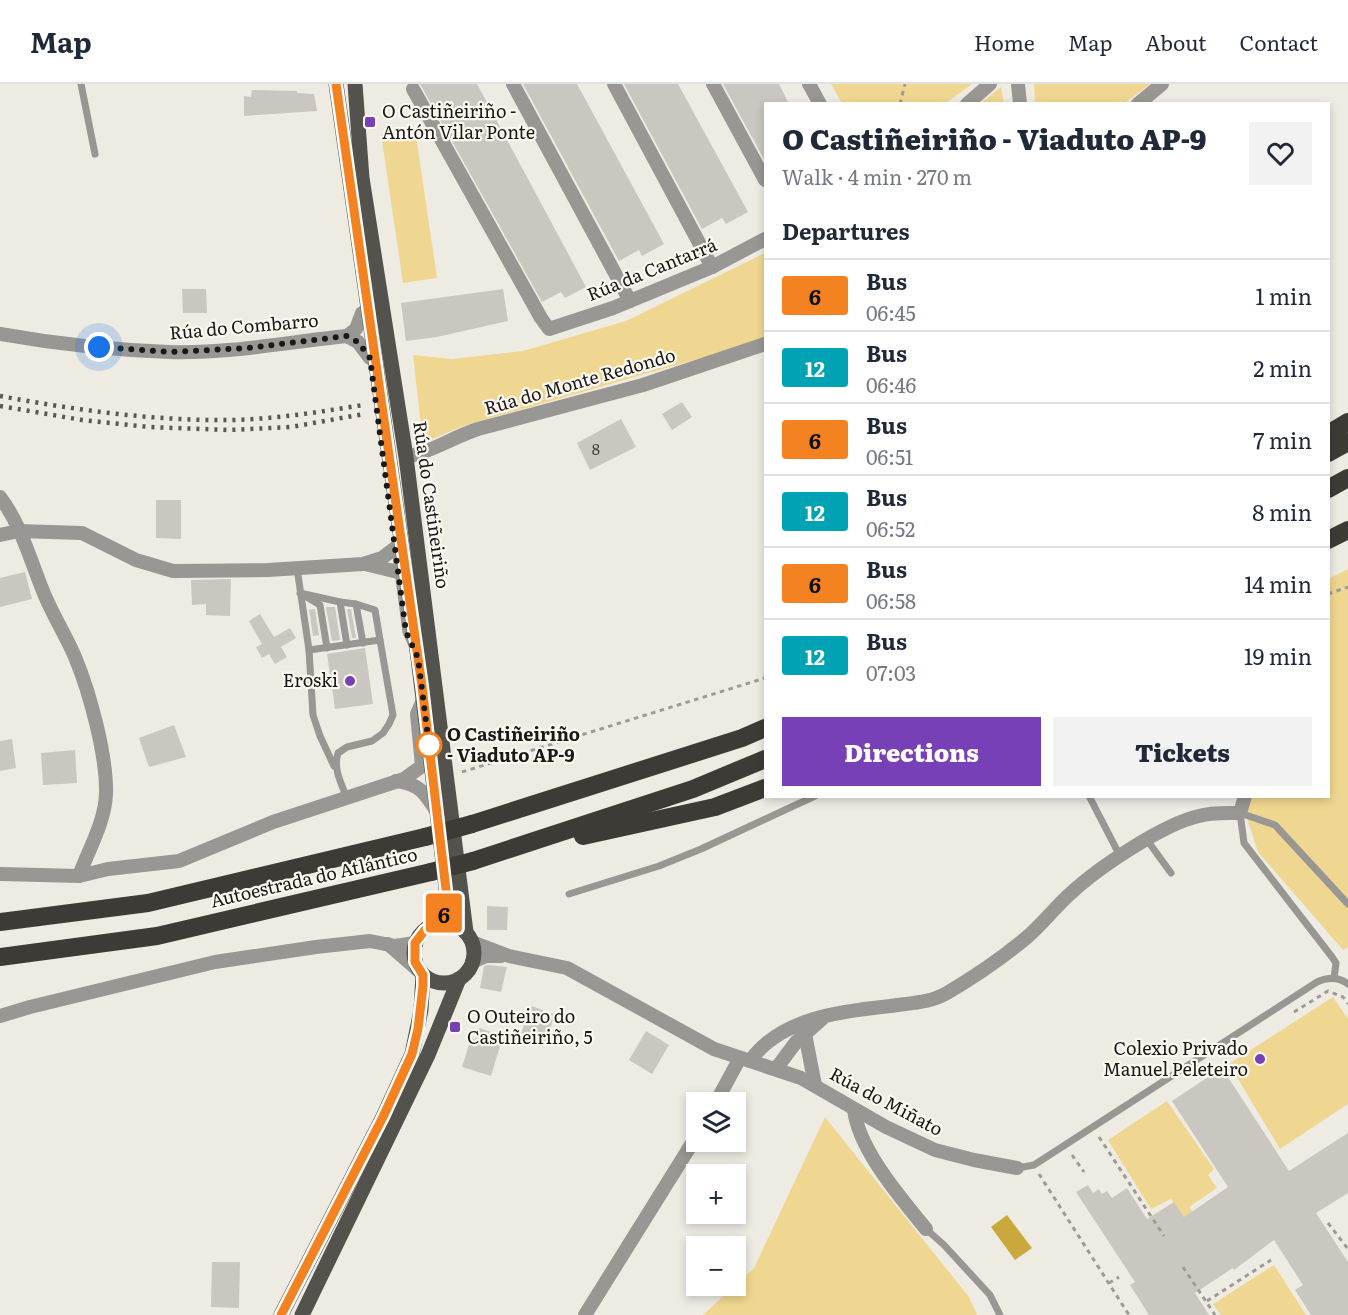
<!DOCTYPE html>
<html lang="en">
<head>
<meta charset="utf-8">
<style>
	:root { --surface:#fff; --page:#f2f2f3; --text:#1f2937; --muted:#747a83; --line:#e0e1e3; --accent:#7740b7 }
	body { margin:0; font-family:Literata,serif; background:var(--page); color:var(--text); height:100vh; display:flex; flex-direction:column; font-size:22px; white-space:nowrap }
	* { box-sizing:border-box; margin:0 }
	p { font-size:20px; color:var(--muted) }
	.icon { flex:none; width:33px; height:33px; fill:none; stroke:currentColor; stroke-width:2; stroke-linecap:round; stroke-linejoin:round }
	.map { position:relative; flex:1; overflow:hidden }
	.sheet { position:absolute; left:764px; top:18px; width:566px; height:696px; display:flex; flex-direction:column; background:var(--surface); border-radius:0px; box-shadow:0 3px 9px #0003 }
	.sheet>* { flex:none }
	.badge { padding:0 12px; border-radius:4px; font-size:21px; line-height:39px }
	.buttons { position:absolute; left:686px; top:1008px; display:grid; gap:12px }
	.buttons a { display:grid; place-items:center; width:60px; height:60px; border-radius:0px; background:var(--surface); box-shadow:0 3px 9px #0003; font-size:30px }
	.you { position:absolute; width:30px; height:30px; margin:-15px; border:4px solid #fff; border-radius:50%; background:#1a73e8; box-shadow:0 0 0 9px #1a73e833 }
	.map>.badge { position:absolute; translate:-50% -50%; box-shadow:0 0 0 3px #fff }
	h2 { padding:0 18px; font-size:22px; line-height:54px }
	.round { display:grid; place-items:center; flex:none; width:63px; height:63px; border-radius:0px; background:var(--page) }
	.overview { display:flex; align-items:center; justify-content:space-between; height:102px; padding:0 18px }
	h1 { font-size:28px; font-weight:800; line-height:45px }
	.primary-button { display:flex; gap:12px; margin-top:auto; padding:12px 18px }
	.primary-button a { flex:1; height:69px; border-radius:0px; background:var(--accent); color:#fff; font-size:24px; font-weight:800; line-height:69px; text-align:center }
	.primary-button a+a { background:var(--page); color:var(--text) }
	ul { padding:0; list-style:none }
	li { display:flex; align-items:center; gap:18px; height:72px; padding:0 18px; border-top:2px solid var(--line) }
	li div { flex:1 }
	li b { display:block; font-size:22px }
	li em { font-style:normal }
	li .badge { min-width:66px; font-weight:700; text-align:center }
	header { display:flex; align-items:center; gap:36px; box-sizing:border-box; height:84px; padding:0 30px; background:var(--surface); border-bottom:2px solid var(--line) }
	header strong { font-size:28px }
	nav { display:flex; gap:33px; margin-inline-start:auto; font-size:21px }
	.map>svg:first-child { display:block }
</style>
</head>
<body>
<header>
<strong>Map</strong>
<nav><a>Home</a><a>Map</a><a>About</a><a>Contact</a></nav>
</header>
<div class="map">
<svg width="1348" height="1231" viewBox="0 0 1348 1231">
	<rect width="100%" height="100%" fill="#eeebe3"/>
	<g fill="#f0d791">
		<path d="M 831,0 L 972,0 L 946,19 L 842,19 Z"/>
		<path d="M 1034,0 L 1150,0 L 1125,19 L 1035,20 Z"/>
		<path d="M 1001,3 L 1004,19 L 981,19 Z"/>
		<path d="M 415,45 L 437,194 L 403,199 L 381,50 Z"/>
		<path d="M 765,169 L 765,253 L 708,272 L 463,342 L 423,359 L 413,271 L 452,275 L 523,267 L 626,237 Z"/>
		<path d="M 1348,485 L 1348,863 L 1343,866 L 1258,768 L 1240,713 L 1328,712 L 1328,495 Z"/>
		<path d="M 1333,913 L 1348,935 L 1348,1020 L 1280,1065 L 1229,980 Z"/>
		<path d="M 1167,1017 L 1214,1085 L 1208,1091 L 1217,1104 L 1189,1123 L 1200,1137 L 1193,1145 L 1171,1115 L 1151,1125 L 1108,1056 Z"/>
		<path d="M 825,1033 L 969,1213 L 977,1231 L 703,1231 L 754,1184 Z"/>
		<path d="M 1274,1181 L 1306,1231 L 1221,1231 L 1213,1220 Z"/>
	</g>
	<path fill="#caa83b" d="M 1007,1131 L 1032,1164 L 1015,1176 L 991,1143 Z"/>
	<g fill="#cac7c0">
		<path d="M 420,0 L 477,0 L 586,203 L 565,214 L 561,208 L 542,218 Z"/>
		<path d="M 523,0 L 577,0 L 664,160 L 642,172 L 639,166 L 619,177 Z"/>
		<path d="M 624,0 L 678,0 L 748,128 L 726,140 L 722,134 L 702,145 Z"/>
		<path d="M 723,0 L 779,0 L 789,20 L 765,20 L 765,77 Z"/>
		<path d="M 252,6 L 297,7 L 297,9 L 314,10 L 317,27 L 244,32 L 244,12 L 251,13 Z"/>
		<path d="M 182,205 L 206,205 L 207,229 L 183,229 Z"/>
		<path d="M 503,205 L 508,237 L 437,253 L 406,257 L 401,219 Z"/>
		<path d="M 682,318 L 692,333 L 672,346 L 662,330 Z"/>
		<path d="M 621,335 L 636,363 L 590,386 L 577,359 Z"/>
		<path d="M 156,416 L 181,416 L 181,455 L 156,454 Z"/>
		<path d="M 25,488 L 32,515 L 0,523 L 0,494 Z"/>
		<path d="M 231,495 L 230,532 L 206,531 L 206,520 L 192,521 L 191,496 Z"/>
		<path d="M 326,523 L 335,523 L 340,556 L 332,557 Z"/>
		<path d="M 315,525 L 319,551 L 313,552 L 309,526 Z"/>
		<path d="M 347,525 L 351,525 L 356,554 L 352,554 Z"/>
		<path d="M 260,530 L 274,553 L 290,544 L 296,554 L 281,563 L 287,573 L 275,580 L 269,570 L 262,574 L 256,563 L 262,560 L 249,537 Z"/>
		<path d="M 365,564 L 373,620 L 335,625 L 327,570 Z"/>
		<path d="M 174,641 L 186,673 L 149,683 L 139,654 Z"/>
		<path d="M 12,655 L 16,684 L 0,687 L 0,657 Z"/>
		<path d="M 75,666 L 77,699 L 43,701 L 41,669 Z"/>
		<path d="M 487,822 L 508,823 L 507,846 L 487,846 Z"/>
		<path d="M 488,881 L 507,883 L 501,908 L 480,904 L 484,882 Z"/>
		<path d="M 532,922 L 555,931 L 545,958 L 521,949 Z"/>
		<path d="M 479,944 L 503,952 L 491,992 L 462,983 L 471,954 L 475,956 Z"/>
		<path d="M 646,947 L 669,961 L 652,990 L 629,976 Z"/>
		<path d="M 1222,984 L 1289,1087 L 1348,1049 L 1348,1109 L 1316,1129 L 1348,1178 L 1348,1231 L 1311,1231 L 1295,1206 L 1303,1201 L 1274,1156 L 1234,1186 L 1233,1184 L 1195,1209 L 1209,1231 L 1149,1231 L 1130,1201 L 1135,1198 L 1076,1108 L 1088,1101 L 1093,1109 L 1099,1105 L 1102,1110 L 1107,1107 L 1112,1114 L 1127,1104 L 1147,1135 L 1174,1118 L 1184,1133 L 1228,1103 L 1172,1017 Z"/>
		<path d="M 212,1178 L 240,1178 L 239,1224 L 211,1223 Z"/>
	</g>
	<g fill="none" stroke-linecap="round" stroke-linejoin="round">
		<g stroke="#9e9b95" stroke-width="3" stroke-dasharray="4.5 4.5" stroke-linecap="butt">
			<path d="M 900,20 L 905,0"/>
			<path d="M 1328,510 L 1348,503"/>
			<path d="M 462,688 L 765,594"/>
			<path d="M 1294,928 L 1328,907 L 1343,913 L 1348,920"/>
			<path d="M 1099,1053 L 1164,1152"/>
			<path d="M 1072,1071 L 1084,1088"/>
			<path d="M 1039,1090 L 1129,1231"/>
			<path d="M 1328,1139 L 1348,1165"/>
			<path d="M 1183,1183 L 1215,1231"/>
			<path d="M 1109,1199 L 1119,1193"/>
			<path d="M 1207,1217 L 1271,1176"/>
		</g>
		<g stroke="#989794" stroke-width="7">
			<path d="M 81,0 L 95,70"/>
			<path d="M 395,464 L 406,548 L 411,559"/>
			<path d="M 297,484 L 309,566 L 380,556 L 393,631 L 389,640 L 383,649 L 372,657 L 347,663 L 338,669 C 333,685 341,699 347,714"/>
			<path d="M 300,509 L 340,518 L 347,561"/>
			<path d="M 305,512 L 320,521 L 327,564"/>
			<path d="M 340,518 L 356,520 L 363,559"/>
			<path d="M 356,520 L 375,526 L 380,556"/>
			<path d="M 309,566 L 313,631 L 320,652 L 334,682"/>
			<path d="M 1089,712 L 1120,772"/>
			<path d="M 1147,756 L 1171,789"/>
			<path d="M 569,810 L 659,782 L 701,765 L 815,712"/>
			<path d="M 1334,894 L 1336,879 L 1332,873 L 1244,759 L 1240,729 L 1275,741 L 1348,820"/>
			<path d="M 1017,1084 L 1034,1081 L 1317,898 C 1328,893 1339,893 1348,900"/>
			<path d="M 926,1145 L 944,1161 L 990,1211 L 1000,1231"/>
		</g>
		<g stroke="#989794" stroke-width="14">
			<path d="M 513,0 L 630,217"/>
			<path d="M 614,0 L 712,183"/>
			<path d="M 713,0 L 765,96"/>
			<path d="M 809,0 L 820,20"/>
			<path d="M 1018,0 L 1020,20"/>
			<path d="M 413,5 L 541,234 L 549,245 L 613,224 L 712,183 L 765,155"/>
			<path d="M 967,20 L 990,0"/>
			<path d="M 1138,20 L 1162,0"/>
			<path d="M 0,250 C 56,260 112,266 169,268 C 228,270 288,258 347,252 L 356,245 L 362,229"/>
			<path d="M 347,252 L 358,258 L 370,274"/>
			<path d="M 406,373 C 432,368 453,353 478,345 L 643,301 L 765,260"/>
			<path d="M 0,413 C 22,442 31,479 45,512 C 54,533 66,552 75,573 C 90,609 107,672 106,710 C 105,738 88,767 79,792"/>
			<path d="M 0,451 L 19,447 L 82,449 L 136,476 L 173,487 L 268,486 L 363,480 L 382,474 L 395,464"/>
			<path d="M 365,480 L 398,488"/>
			<path d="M 396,697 C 420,700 425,709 437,728"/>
			<path d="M 0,790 L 79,792 L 108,785 L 179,777 L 273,738 L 404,695 L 422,682 L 417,630 L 423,616"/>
			<path d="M 472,858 L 509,872 L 567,884 L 714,965 L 801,994 L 886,1043 L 935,1066 L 974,1076 L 1017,1084"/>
			<path d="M 388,860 L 419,887"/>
			<path d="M 472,878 L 486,872 L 501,872"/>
			<path d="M 0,932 L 30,923 L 215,878 L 316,863 L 370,857 L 395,862 L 415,859"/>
			<path d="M 805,950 L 815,1001"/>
			<path d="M 750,977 C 780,934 842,927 890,922 C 909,919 930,919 947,909 C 974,893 1002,874 1026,854 C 1042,841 1055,823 1071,809 C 1098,784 1163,740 1199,732 C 1212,728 1226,729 1240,729 L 1245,712"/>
			<path d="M 776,985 L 796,958 L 822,935"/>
			<path d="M 716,1018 L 740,974"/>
			<path d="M 854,1025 C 858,1065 901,1114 926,1145"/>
			<path d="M 585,1231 L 696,1053"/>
		</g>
		<g stroke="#54524d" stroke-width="15">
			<path d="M 336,0 L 418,574 L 437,728 L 446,804 L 446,822 L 440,839"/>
			<path d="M 355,0 L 362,94 L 406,373 L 466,848"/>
			<circle cx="444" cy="869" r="30"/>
			<path d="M 281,1231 L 383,1033 L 412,970 L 421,926 L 423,891"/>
			<path d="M 302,1231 L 428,971 L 459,895"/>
		</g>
		<g stroke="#3d3b35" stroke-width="18">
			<path d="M 1328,350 L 1348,338"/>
			<path d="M 1328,369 L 1348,358"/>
			<path d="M 1328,405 L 1348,394"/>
			<path d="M 1328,456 L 1348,446"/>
			<path d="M 472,740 L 742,654 L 765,644"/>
			<path d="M 583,752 L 715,723 L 765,704"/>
			<path d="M 473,777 L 693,705 L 765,675"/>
			<path d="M 0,838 L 148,819 L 425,753"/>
			<path d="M 0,873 L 157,852 L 431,788"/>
		</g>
		<g stroke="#595753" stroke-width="4.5" stroke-dasharray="3 6" stroke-linecap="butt">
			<path d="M 0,312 C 75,326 155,337 231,336 C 276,335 319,328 363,321"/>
			<path d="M 0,322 L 82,336 L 149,343 L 229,346 L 291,343 L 364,330"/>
		</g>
		<g stroke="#3d3b35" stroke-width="18">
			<path d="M 425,753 L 472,740"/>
			<path d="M 431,788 L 473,777"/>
		</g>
	</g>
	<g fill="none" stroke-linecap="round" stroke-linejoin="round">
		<defs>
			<path id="line" d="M 281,1231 L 383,1033 L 412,970 L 418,945 L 423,902 L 423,891 L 415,878 L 415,859 L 425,846 L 440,839 L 444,830 L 447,814 L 422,602 L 336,0"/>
		</defs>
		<use href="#line" stroke="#fff" stroke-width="14"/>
		<use href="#line" stroke="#f58220" stroke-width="9"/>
		<path stroke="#1a1916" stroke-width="6" stroke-dasharray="0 10.8" d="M 99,263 L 171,268 L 248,264 L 347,252 L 358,258 L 370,274 L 406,548 L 418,574 L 429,661"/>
	</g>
	<g fill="#7740b7" stroke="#fbf8f1" stroke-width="2">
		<rect x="364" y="32" width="12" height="12" rx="3"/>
		<circle cx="350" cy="597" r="6"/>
		<rect x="449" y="937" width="12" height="12" rx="3"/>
		<circle cx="1260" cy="975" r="6"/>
	</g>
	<circle fill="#fff" stroke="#f58220" stroke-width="3" cx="429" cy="661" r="12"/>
	<g text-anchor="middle" stroke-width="4.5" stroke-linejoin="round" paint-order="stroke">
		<g font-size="15" fill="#464440">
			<text x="596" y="371">8</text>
		</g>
		<g font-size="18" fill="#1a1916" stroke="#fbf8f1" text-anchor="start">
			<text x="382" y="34">O Castiñeiriño -<tspan x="382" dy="21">Antón Vilar Ponte</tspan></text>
			<text x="338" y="603" text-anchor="end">Eroski</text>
			<text x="467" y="939">O Outeiro do<tspan x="467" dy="21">Castiñeiriño, 5</tspan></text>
			<text x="1248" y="971" text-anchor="end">Colexio Privado<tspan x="1248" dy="21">Manuel Peleteiro</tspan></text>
		</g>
		<g font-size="18" fill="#1a1916" stroke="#fbf8f1">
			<text transform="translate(652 186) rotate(-22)" y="6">Rúa da Cantarrá</text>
			<text transform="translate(244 243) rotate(-5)" y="6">Rúa do Combarro</text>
			<text transform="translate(580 298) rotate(-16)" y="6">Rúa do Monte Redondo</text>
			<text transform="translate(431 421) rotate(82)" y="6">Rúa do Castiñeiriño</text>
			<text transform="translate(314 794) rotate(-13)" y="6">Autoestrada do Atlántico</text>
			<text transform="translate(886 1018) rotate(28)" y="6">Rúa do Miñato</text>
		</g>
		<g font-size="18" font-weight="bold" fill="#1a1916" stroke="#fbf8f1" text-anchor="start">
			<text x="447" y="657">O Castiñeiriño<tspan x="447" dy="21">- Viaduto AP-9</tspan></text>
		</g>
	</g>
</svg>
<div class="buttons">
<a><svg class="icon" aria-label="layers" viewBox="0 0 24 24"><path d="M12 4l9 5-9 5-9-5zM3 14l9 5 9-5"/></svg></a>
<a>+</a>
<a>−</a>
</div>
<div class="you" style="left:99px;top:263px"></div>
<b class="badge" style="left:444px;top:829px;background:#f58220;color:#111">6</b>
<section class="sheet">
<div class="overview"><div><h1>O Castiñeiriño - Viaduto AP-9</h1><p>Walk · 4 min · 270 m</p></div><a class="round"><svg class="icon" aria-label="heart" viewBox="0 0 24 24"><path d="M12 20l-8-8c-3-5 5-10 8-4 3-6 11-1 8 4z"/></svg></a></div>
<h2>Departures</h2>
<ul>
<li><span class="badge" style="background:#f58220;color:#111">6</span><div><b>Bus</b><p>06:45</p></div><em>1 min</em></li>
<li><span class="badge" style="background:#00a3b4;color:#fff">12</span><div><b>Bus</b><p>06:46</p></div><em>2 min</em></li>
<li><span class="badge" style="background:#f58220;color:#111">6</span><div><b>Bus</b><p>06:51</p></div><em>7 min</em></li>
<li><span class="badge" style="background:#00a3b4;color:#fff">12</span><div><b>Bus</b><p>06:52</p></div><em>8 min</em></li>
<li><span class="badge" style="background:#f58220;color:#111">6</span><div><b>Bus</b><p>06:58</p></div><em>14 min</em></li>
<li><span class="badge" style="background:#00a3b4;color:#fff">12</span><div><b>Bus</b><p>07:03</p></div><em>19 min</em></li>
</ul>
<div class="primary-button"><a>Directions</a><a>Tickets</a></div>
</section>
</div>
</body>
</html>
